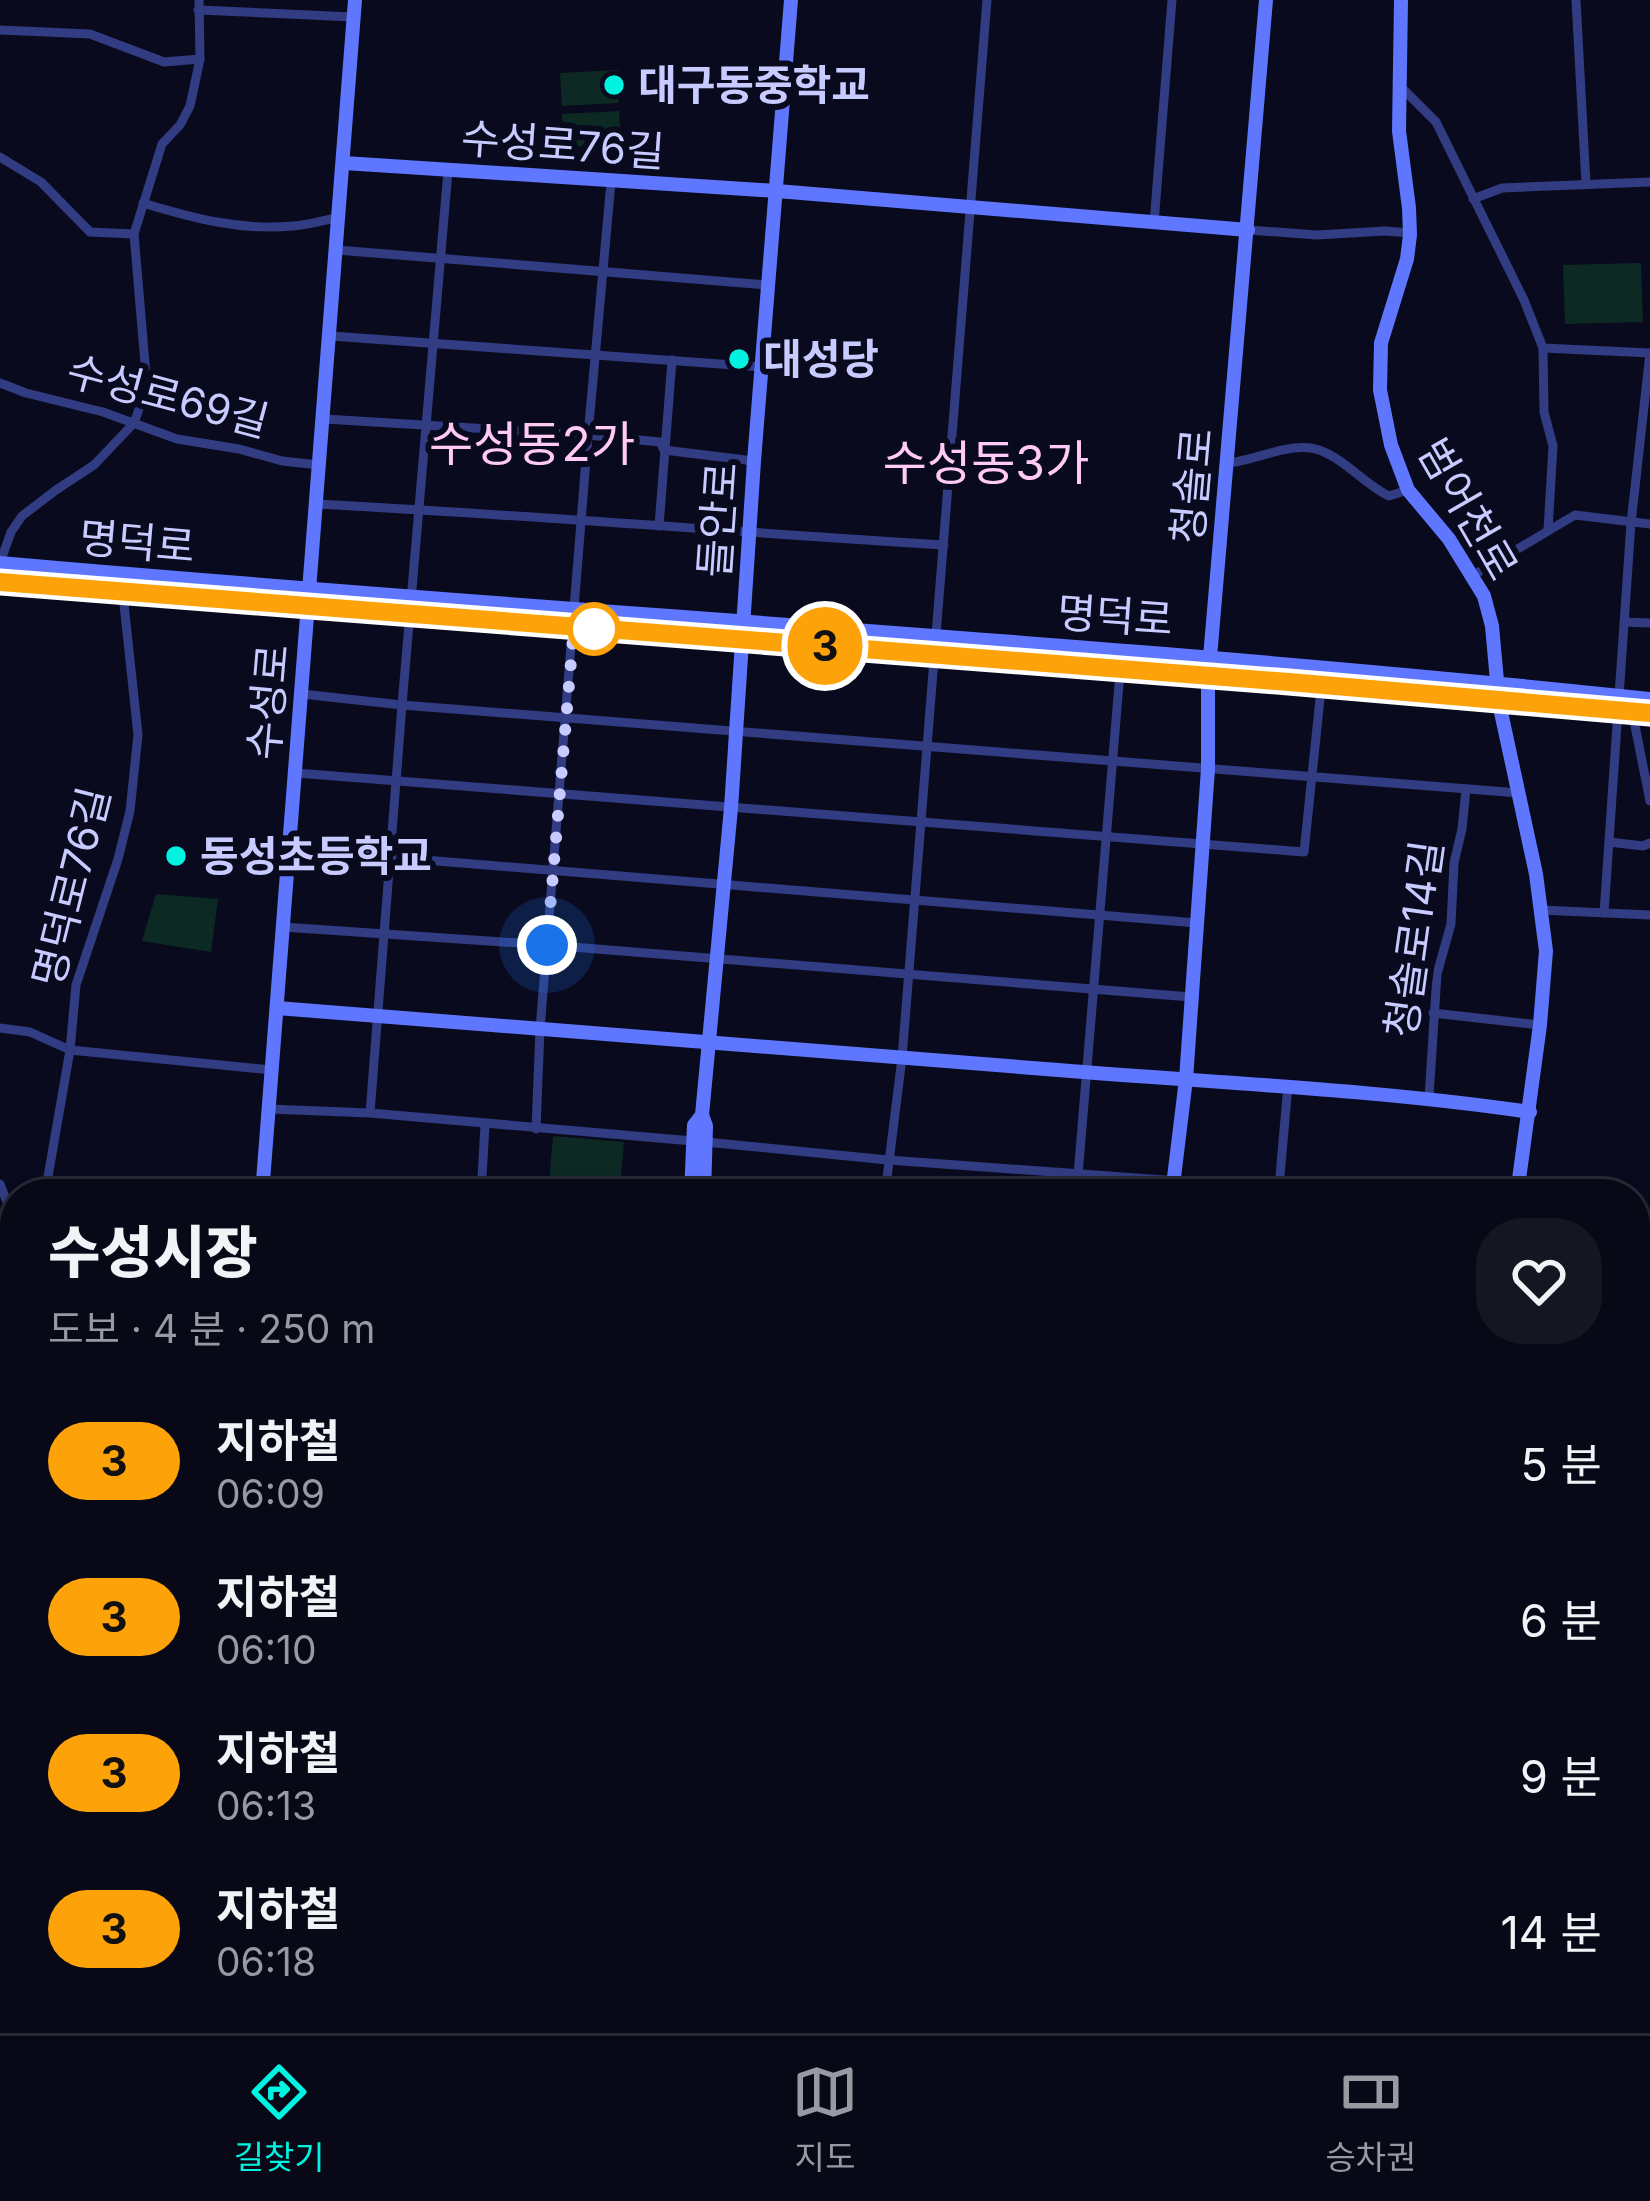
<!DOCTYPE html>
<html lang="ko">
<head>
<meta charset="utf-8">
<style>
	:root { --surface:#080816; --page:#161623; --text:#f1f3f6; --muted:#989aa1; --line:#292935; --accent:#00f3e1 }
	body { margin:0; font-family:Inter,"Noto Sans KR",sans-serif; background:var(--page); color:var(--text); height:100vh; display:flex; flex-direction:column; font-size:45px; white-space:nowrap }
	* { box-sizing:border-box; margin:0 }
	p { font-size:39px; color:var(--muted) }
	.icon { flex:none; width:66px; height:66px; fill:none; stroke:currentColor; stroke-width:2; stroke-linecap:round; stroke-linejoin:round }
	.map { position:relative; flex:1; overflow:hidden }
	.panel { position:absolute; left:0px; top:1179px; width:1650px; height:855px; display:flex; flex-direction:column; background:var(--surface); border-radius:48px 48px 0 0; box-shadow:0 6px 18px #0003,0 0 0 3px var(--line) }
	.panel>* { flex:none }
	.badge { padding:0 24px; border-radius:39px; font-size:42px; line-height:78px }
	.you { position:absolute; width:60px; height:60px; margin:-30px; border:9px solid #fff; border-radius:50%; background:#1a73e8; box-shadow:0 0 0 18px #1a73e833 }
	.map>.badge { position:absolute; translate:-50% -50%; box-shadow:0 0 0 6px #fff }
	.round { display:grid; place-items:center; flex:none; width:126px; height:126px; border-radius:48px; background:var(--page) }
	.overview { display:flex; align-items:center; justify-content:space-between; height:204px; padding:0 48px }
	h1 { font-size:57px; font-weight:800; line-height:90px }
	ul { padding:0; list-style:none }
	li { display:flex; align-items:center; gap:36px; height:156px; padding:0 48px }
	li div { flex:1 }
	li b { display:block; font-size:45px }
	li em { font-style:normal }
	li .badge { min-width:132px; font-weight:700; text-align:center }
	.tab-bar { display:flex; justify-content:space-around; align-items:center; height:168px; border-top:3px solid var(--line); background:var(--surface); font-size:33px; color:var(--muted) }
	.tab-bar a { display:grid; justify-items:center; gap:6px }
	.tab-bar .on { color:var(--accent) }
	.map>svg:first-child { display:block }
</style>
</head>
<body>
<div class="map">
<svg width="1650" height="2033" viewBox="0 0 1650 2033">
	<rect width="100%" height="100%" fill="#0a0a1e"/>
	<g fill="#0d2923">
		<path d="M 618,70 L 619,103 L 562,106 L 560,73 Z"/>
		<path d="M 619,111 L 621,144 L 564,147 L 562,114 Z"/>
		<path d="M 1641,263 L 1643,322 L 1565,324 L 1563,265 Z"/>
		<path d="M 156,894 L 218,899 L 211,952 L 142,941 Z"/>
		<path d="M 553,1136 L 624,1142 L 620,1188 L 549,1182 Z"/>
		<path d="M 1642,1972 L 1650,1972 L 1650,2033 L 1637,2033 Z"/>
	</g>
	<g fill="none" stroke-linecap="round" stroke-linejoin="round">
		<g stroke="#313c82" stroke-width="9">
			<path d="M 1576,0 L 1586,184"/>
			<path d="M 198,10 L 353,17"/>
			<path d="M 0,30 L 90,34 L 164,62 L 200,59"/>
			<path d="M 1402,88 L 1436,122 L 1524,300 L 1543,348 L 1650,353"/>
			<path d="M 0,157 L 41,182 L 90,232 L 134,234"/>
			<path d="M 1473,199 L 1502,188 L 1650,182"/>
			<path d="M 143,203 C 192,218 241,231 293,226 C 309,225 325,220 340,217"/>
			<path d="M 1154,223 L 1172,0"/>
			<path d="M 1248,230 L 1317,235 L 1385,231 L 1410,233"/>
			<path d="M 337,250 L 768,285"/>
			<path d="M 331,336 L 762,367"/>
			<path d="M 1543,348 L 1544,412 L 1553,446 L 1548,530"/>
			<path d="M 0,383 L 26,393 L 103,412 L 177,439 L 239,449 L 282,461 L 319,465"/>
			<path d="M 324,419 L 588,435 L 660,442 L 664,450 L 754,461"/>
			<path d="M 1227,463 C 1257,461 1295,438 1324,452 C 1348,462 1365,485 1389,496 L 1408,490"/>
			<path d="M 317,504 C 526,515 735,532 944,545"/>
			<path d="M 659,526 L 672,360"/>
			<path d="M 0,563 L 11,532 L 22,516 L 56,490 L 94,465 L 134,423 L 147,387 L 134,234 L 162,144 L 180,125 L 190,106 L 200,59 L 199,0"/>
			<path d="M 1472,576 L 1575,515 L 1650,524"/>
			<path d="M 1624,622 L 1650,623"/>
			<path d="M 302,694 L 402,705 L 1519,793"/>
			<path d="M 1633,716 L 1650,801"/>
			<path d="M 296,773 L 1304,852 L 1321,689"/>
			<path d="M 1609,842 L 1643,846 L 1650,843"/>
			<path d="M 290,849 L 1197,923"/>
			<path d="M 1541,910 L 1650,915"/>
			<path d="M 1604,913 L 1631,523 L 1650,353"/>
			<path d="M 283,927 L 547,945 L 1191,997"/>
			<path d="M 1433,1013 L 1540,1025"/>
			<path d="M 0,1028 L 30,1032 L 70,1050 L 272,1070"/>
			<path d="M 1429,1097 L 1437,974 L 1451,924 L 1454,863 L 1462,829 L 1466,789"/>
			<path d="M 269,1109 L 370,1113 L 693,1141"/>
			<path d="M 370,1113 L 402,705 L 448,171"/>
			<path d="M 536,1129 L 540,1029 L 588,435 L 611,182"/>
			<path d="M 706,1142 L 888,1160 L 1358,1194"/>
			<path d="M 1078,1175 L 1120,672"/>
			<path d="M 0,1184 L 15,1223"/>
			<path d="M 1279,1187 L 1288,1085"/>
			<path d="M 45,1194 L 70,1050 L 76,985 L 118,859 L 130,811 L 138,735 L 123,595"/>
			<path d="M 481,1194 L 485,1125"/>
			<path d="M 885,1194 L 902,1058 L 987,0"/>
			<path d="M 1635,1218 L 1650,1219"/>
			<path d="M 0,1265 L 15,1270"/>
			<path d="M 1635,1375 L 1650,1376"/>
			<path d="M 0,1416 L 15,1417"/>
			<path d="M 0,1573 L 15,1573"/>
			<path d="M 0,1639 L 15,1597"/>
			<path d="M 0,2000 L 15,2002"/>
			<path d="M 576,2019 L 576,2033"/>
			<path d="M 818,2019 L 818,2033"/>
			<path d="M 1049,2019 L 1103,2023"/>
			<path d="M 1223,2032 L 1239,2033"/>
			<path d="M 54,2033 L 55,2019"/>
			<path d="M 273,2033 L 274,2019"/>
			<path d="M 318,2033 L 319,2019"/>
			<path d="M 620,2033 L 621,2019"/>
			<path d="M 1164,2033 L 1165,2019"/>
			<path d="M 1505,2033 L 1505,2019"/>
		</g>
		<g stroke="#5f76ff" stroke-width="14">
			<path d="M 1401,0 L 1399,131 L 1409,208 L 1410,235 L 1407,259 L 1381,343 L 1380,390 L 1391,445 L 1408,490 L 1449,539 L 1484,596 L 1492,626 L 1499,703 L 1536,874 L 1546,951 L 1540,1025 L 1517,1194"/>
			<path d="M 344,163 L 777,191 L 1248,230"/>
			<path d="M 0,563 C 550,612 1101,641 1650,699"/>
			<path d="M 0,584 L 574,626 L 1650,717"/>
			<path d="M 277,1008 C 537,1028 798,1050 1058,1070 C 1216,1083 1373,1089 1530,1112"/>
			<path d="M 262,1194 L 355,0"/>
			<path d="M 691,1194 L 694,1125 L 702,1115"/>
			<path d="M 704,1194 L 706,1126 L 702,1115 L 731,808 L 754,461 L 791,0"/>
			<path d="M 1172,1194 L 1186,1079 L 1208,769 L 1208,681 L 1266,0"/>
			<path d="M 1635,1698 L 1650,1694"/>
			<path d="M 0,1718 L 15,1720"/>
			<path d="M 1635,1917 L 1650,1737"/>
			<path d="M 702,2019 L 702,2033"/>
			<path d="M 777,2019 L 777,2033"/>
			<path d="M 195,2033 L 196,2019"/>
			<path d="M 1627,2033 L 1628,2019"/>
		</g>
		<g stroke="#00f3e1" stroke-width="3" stroke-dasharray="18 15" stroke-linecap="butt">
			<path d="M 0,577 L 244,593 L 1650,708"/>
			<path d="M 1640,2033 L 1650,1903"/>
		</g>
	</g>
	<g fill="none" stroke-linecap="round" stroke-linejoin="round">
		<defs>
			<path id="line" d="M 0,582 L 1289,682 L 1650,713"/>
		</defs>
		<use href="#line" stroke="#fff" stroke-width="27"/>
		<use href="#line" stroke="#fda208" stroke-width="18"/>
		<path stroke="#c8cbff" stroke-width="12" stroke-dasharray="0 21.6" d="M 547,945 L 574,626 L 594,629"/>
	</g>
	<g fill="#00f3e1" stroke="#0a0a1e" stroke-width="4.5">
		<circle cx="614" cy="85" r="12"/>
		<circle cx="739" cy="359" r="12"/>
		<circle cx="176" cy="856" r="12"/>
	</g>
	<circle fill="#fff" stroke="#fda208" stroke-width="6" cx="594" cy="629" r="24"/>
	<g text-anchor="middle" stroke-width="12" stroke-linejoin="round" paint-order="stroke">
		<g font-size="42" font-weight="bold" fill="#c8cbff" stroke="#0a0a1e" text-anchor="start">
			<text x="638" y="100">대구동중학교</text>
			<text x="763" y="374">대성당</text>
			<text x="200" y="871">동성초등학교</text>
		</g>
		<g font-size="42" fill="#c8cbff" stroke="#0a0a1e">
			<text transform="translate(563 145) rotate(4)" y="15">수성로76길</text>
			<text transform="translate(168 396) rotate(15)" y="15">수성로69길</text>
			<text transform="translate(1192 486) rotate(-85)" y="15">청솔로</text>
			<text transform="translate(1468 509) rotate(60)" y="15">범어천로</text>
			<text transform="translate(718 520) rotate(-86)" y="15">들안로</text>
			<text transform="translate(137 542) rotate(5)" y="15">명덕로</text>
			<text transform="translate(1115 616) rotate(4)" y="15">명덕로</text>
			<text transform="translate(268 702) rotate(-85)" y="15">수성로</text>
			<text transform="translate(71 887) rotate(-76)" y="15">명덕로76길</text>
			<text transform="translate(1414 939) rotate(-82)" y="15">청솔로14길</text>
		</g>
		<g font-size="48" fill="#ffcaf5" stroke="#0a0a1e">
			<text x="532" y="461">수성동2가</text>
			<text x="986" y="480">수성동3가</text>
		</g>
	</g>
</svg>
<div class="you" style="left:547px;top:945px"></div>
<b class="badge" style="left:825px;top:646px;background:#fda208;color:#111">3</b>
<section class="panel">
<div class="overview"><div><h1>수성시장</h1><p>도보 · 4 분 · 250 m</p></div><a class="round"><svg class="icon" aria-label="heart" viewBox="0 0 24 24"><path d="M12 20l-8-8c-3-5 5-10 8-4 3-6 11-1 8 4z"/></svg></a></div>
<ul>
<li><span class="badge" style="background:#fda208;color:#111">3</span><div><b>지하철</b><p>06:09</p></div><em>5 분</em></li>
<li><span class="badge" style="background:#fda208;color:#111">3</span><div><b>지하철</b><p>06:10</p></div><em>6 분</em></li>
<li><span class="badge" style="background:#fda208;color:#111">3</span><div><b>지하철</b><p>06:13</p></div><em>9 분</em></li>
<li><span class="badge" style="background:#fda208;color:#111">3</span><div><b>지하철</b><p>06:18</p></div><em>14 분</em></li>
</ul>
</section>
</div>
<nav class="tab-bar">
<a class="on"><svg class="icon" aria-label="directions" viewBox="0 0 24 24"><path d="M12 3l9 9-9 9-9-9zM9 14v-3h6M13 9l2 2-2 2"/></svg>길찾기</a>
<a><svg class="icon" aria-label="map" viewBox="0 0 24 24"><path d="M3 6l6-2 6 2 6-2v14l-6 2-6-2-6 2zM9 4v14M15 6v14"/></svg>지도</a>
<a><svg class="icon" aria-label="tickets" viewBox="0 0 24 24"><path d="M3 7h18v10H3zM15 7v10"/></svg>승차권</a>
</nav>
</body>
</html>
